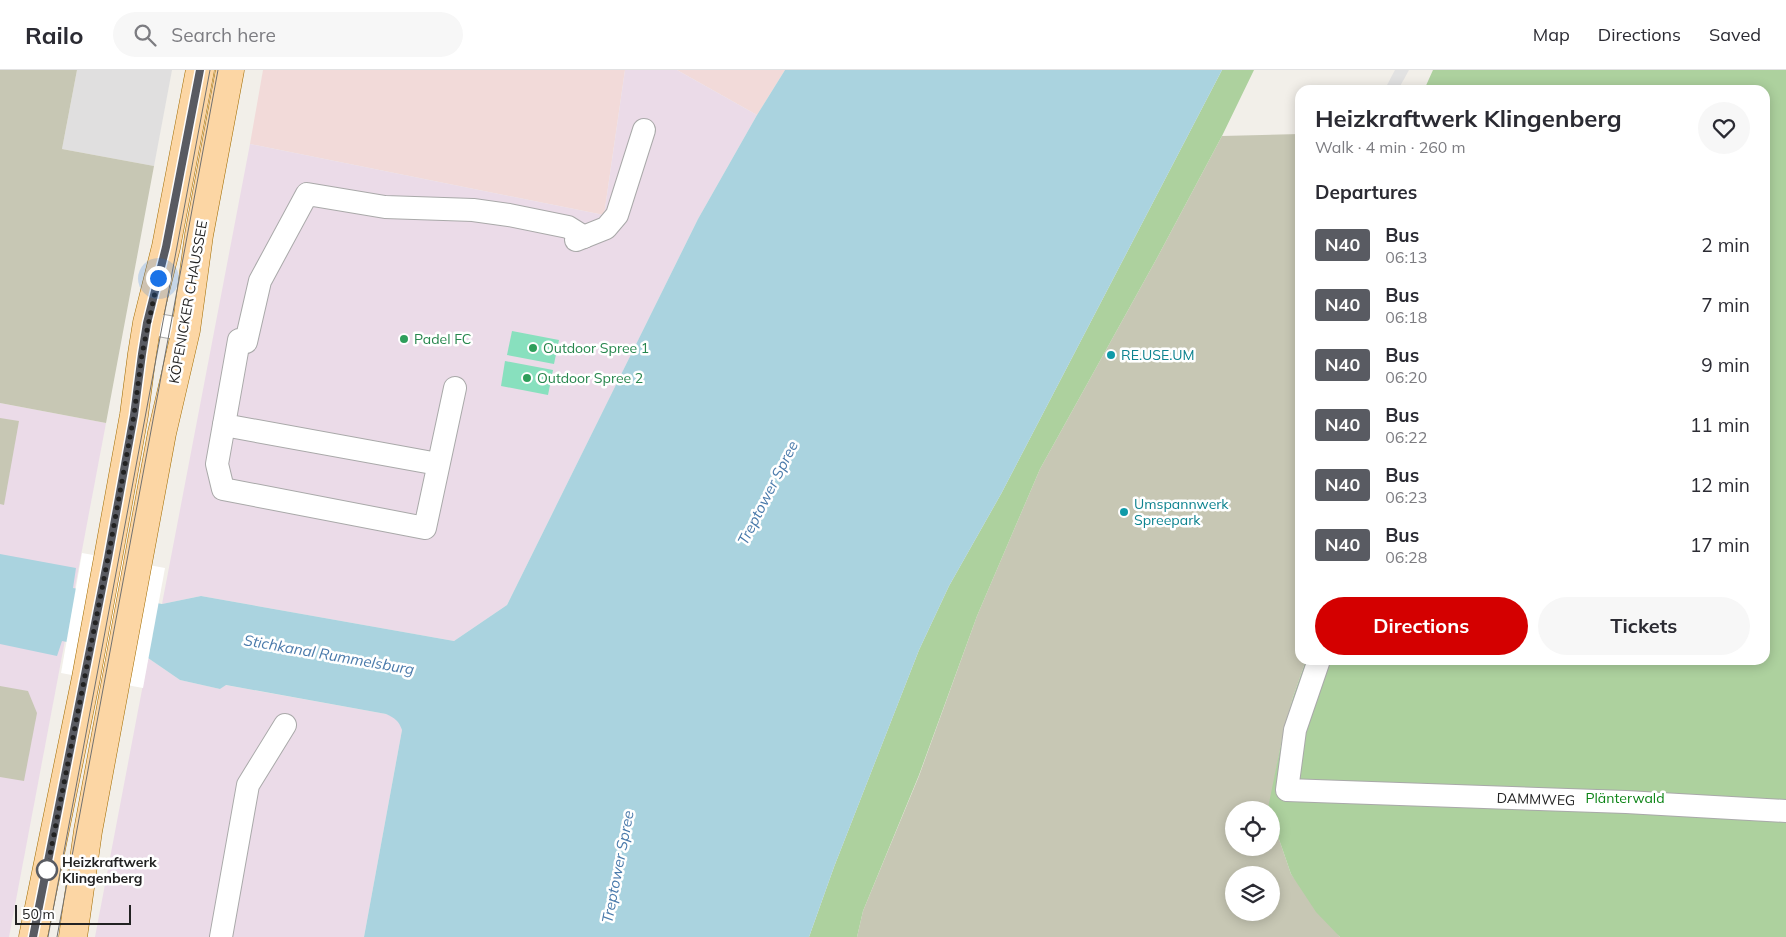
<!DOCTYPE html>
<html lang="en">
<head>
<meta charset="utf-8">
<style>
	:root { --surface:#fff; --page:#f7f7f7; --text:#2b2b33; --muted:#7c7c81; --line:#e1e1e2; --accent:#d40000 }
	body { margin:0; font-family:Mulish,sans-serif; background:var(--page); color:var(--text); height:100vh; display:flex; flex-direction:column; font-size:19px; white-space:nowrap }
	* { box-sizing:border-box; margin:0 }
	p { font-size:16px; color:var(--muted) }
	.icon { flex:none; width:28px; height:28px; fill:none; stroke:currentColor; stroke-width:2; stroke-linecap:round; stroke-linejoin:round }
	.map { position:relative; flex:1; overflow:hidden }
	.drawer { position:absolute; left:1295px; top:15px; width:475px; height:580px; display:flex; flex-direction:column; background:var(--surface); border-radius:15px; box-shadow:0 2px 12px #0003 }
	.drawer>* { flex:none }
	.badge { padding:0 10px; border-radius:4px; font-size:18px; line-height:32px }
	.buttons { position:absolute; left:1225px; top:731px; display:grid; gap:10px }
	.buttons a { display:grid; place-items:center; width:55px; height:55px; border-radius:50%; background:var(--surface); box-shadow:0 2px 12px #0003; font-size:25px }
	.scale { position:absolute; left:15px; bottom:12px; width:116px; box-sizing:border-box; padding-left:5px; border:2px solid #222; border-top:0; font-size:14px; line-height:18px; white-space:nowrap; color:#222; -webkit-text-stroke:4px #fff; paint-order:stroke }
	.you { position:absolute; width:25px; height:25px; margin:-12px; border:4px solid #fff; border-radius:50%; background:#1a73e8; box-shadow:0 0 0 8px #1a73e833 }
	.map>.badge { position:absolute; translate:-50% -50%; box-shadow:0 0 0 2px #fff }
	h2 { padding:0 20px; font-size:19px; line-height:45px }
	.round { display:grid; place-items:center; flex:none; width:52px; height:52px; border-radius:26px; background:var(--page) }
	.head { display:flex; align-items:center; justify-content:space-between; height:85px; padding:0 20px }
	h1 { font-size:24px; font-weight:700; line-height:38px }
	.button { display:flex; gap:10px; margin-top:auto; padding:10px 20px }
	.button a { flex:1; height:58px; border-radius:30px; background:var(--accent); color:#fff; font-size:20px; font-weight:700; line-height:58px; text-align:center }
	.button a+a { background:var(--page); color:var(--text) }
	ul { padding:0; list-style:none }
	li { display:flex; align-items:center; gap:15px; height:60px; padding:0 20px }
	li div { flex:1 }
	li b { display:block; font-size:19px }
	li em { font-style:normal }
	li .badge { min-width:55px; font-weight:700; text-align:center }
	header { display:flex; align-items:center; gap:30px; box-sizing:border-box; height:70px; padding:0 25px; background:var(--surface); border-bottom:1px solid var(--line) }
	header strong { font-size:24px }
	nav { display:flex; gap:28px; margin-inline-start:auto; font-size:18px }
	.search { width:350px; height:45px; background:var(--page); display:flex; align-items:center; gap:12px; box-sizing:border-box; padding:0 18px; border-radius:28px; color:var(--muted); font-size:19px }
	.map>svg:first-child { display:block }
</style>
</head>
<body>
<header>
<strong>Railo</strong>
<div class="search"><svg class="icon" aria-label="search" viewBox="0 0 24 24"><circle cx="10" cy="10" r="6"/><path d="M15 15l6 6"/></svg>Search here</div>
<nav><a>Map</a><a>Directions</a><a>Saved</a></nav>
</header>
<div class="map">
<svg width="1786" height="867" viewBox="0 0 1786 867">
	<rect width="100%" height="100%" fill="#f2efe9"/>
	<path fill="#e0dfdf" d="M 77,0 L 172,0 L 154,96 L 62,79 Z"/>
	<g fill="#f2dad9">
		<path d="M 263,0 L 625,0 L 604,145 L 250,74 Z"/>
		<path d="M 677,0 L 785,0 L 757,45 Z"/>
	</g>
	<g fill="#ebdbe8">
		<path d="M 625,0 L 677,0 L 757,45 L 698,149 L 507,535 L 454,571 L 201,526 L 162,534 L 250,74 L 604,145 Z"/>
		<path d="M 0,333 L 106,353 L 9,867 L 0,867 Z"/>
		<path d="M 148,588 L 180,610 L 220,619 L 225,615 L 386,644 L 394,647 L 400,653 L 402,660 L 364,867 L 95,867 Z"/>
	</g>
	<g fill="#c7c7b4" fill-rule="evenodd">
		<path d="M 0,0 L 77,0 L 62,79 L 154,96 L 106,353 L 0,333 Z"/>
		<path d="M 1300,64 L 1300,590 L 1306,590 L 1293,627 L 1282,669 L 1269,740 L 1234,740 L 1234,778 L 1271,778 L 1271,746 L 1291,804 L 1340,867 L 857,867 L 863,841 L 919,706 L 977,546 L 1040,399 L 1157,188 L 1222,66 ZM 1234,805 L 1271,805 L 1271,842 L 1234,842 Z"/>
		<path d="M 0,348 L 19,351 L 4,435 L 0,434 Z"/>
		<path d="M 0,616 L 28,621 L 37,643 L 24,711 L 0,707 Z"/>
	</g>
	<g fill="#add19e">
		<path d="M 1222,0 L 1254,0 L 1222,66 L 1157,188 L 1040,399 L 977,546 L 919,705 L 863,841 L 857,867 L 809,867 L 834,797 L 919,580 L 949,516 L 1001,424 Z"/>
		<path d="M 1433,0 L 1786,0 L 1786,867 L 1340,867 L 1316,842 L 1291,804 L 1271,746 L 1271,740 L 1269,740 L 1268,738 L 1282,669 L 1293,627 L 1306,590 L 1765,590 L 1765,20 L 1424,20 Z"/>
	</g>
	<g fill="#88e0be">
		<path d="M 512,261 L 559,270 L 554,294 L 507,285 Z"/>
		<path d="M 505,291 L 553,300 L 548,325 L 501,316 Z"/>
	</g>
	<path fill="#e2e2e2" d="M 1395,0 L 1409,0 L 1398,20 L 1387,15 Z"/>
	<path fill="#aad3df" d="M 785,0 L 1222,0 L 1001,424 L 949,516 L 919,580 L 834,797 L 809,867 L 364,867 L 402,660 C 399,651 395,648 386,644 L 226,615 L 220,619 L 180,610 L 148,588 L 62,571 L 57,586 L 0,574 L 0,484 L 76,498 L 73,518 L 162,534 L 201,526 L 454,571 L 507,535 L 698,149 L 757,45 Z"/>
	<path fill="#fff" d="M 82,483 L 165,498 L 143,618 L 61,603 Z"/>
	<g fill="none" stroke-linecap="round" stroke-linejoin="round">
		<defs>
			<g id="minor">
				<path d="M 576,170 L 606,158 L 617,145 L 644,60"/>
				<path d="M 147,253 L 186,260"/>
				<path d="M 239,270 L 217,394 L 223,419 L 425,458 L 455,318"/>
				<path d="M 246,272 L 260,211 L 307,124 L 385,137 L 473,140 L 509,145 L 568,157 L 584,167"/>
				<path d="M 224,355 L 438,394"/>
				<path d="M 1319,590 L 1295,660 L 1287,720 L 1626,732 L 1786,741"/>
				<path d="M 221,867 L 248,715 L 285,655"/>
			</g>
			<g id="major">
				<path d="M 33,867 L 86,608 L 108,488 L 134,345 L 142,284 L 147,253 L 166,177 L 200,0"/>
				<path d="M 73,867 L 88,761 L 162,363 L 186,260 L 199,165 L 230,0"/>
			</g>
		</defs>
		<use href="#minor" stroke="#a9a9a9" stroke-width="24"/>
		<use href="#major" stroke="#a06b00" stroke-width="29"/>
		<use href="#minor" stroke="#fff" stroke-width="22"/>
		<use href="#major" stroke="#fcd6a4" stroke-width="28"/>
		<g stroke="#707070" stroke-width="1">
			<path d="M 48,867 L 210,0"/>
			<path d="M 57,867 L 218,0"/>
		</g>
	</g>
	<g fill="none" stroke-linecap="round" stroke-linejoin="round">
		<defs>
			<path id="line" d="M 33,867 L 108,488 L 134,345 L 142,284 L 147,253 L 166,177 L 200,0"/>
		</defs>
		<use href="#line" stroke="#fff" stroke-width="11"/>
		<use href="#line" stroke="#595b62" stroke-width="8"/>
		<path stroke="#222" stroke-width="5" stroke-dasharray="0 9" d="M 47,800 L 108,488 L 134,345 L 142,284 L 158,208"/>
	</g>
	<g fill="#2e9e5b" stroke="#fff" stroke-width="2">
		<circle cx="404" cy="269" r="5"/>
		<circle cx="533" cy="278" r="5"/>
		<circle cx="527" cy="308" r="5"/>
	</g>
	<g fill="#0f9aa8" stroke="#fff" stroke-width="2">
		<circle cx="1111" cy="285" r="5"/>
		<circle cx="1124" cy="442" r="5"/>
	</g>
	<circle fill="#fff" stroke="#595b62" stroke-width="2.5" cx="47" cy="800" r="10"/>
	<g text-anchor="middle" stroke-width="5" stroke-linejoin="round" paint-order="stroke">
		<g font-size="14" fill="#222" stroke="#fff">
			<text transform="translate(188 232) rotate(-80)" y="5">KÖPENICKER CHAUSSEE</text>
			<text transform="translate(1536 729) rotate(2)" y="5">DAMMWEG</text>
		</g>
		<g font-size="14" fill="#27864d" stroke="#fff" text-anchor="start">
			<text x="414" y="274">Padel FC</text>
			<text x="543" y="283">Outdoor Spree 1</text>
			<text x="537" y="313">Outdoor Spree 2</text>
		</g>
		<g font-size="14" fill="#0d838f" stroke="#fff" text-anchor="start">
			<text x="1121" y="290">RE.USE.UM</text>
			<text x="1134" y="439">Umspannwerk<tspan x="1134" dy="16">Spreepark</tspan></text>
		</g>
		<g font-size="14" fill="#0c8416" stroke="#fff">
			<text x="1625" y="733">Plänterwald</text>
		</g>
		<g font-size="14" font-weight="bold" fill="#222" stroke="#fff" text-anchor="start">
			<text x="62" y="797">Heizkraftwerk<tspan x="62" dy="16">Klingenberg</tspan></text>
		</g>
		<g font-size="15" font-style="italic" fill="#4a7aab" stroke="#fff">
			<text transform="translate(768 423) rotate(-63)" y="5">Treptower Spree</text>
			<text transform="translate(329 585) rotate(10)" y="5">Stichkanal Rummelsburg</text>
			<text transform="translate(618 797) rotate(-79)" y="5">Treptower Spree</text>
		</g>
	</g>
</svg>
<div class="buttons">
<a><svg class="icon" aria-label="locate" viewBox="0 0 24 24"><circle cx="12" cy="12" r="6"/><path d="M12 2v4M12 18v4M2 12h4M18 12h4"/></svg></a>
<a><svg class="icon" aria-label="layers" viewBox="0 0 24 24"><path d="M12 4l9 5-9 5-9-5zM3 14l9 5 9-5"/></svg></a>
</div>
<div class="scale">50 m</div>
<div class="you" style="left:158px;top:208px"></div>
<section class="drawer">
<div class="head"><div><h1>Heizkraftwerk Klingenberg</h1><p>Walk · 4 min · 260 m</p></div><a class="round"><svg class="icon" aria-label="heart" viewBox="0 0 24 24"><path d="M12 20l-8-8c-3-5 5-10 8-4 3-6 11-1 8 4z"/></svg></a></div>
<h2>Departures</h2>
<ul>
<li><span class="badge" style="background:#595b62;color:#fff">N40</span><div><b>Bus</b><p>06:13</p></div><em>2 min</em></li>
<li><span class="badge" style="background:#595b62;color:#fff">N40</span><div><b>Bus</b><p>06:18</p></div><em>7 min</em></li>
<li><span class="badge" style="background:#595b62;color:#fff">N40</span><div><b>Bus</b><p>06:20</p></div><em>9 min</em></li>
<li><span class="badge" style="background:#595b62;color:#fff">N40</span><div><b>Bus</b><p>06:22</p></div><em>11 min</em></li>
<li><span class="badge" style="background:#595b62;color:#fff">N40</span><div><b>Bus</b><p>06:23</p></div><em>12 min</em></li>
<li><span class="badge" style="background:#595b62;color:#fff">N40</span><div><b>Bus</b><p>06:28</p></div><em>17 min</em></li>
</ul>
<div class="button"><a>Directions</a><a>Tickets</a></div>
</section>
</div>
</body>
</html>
